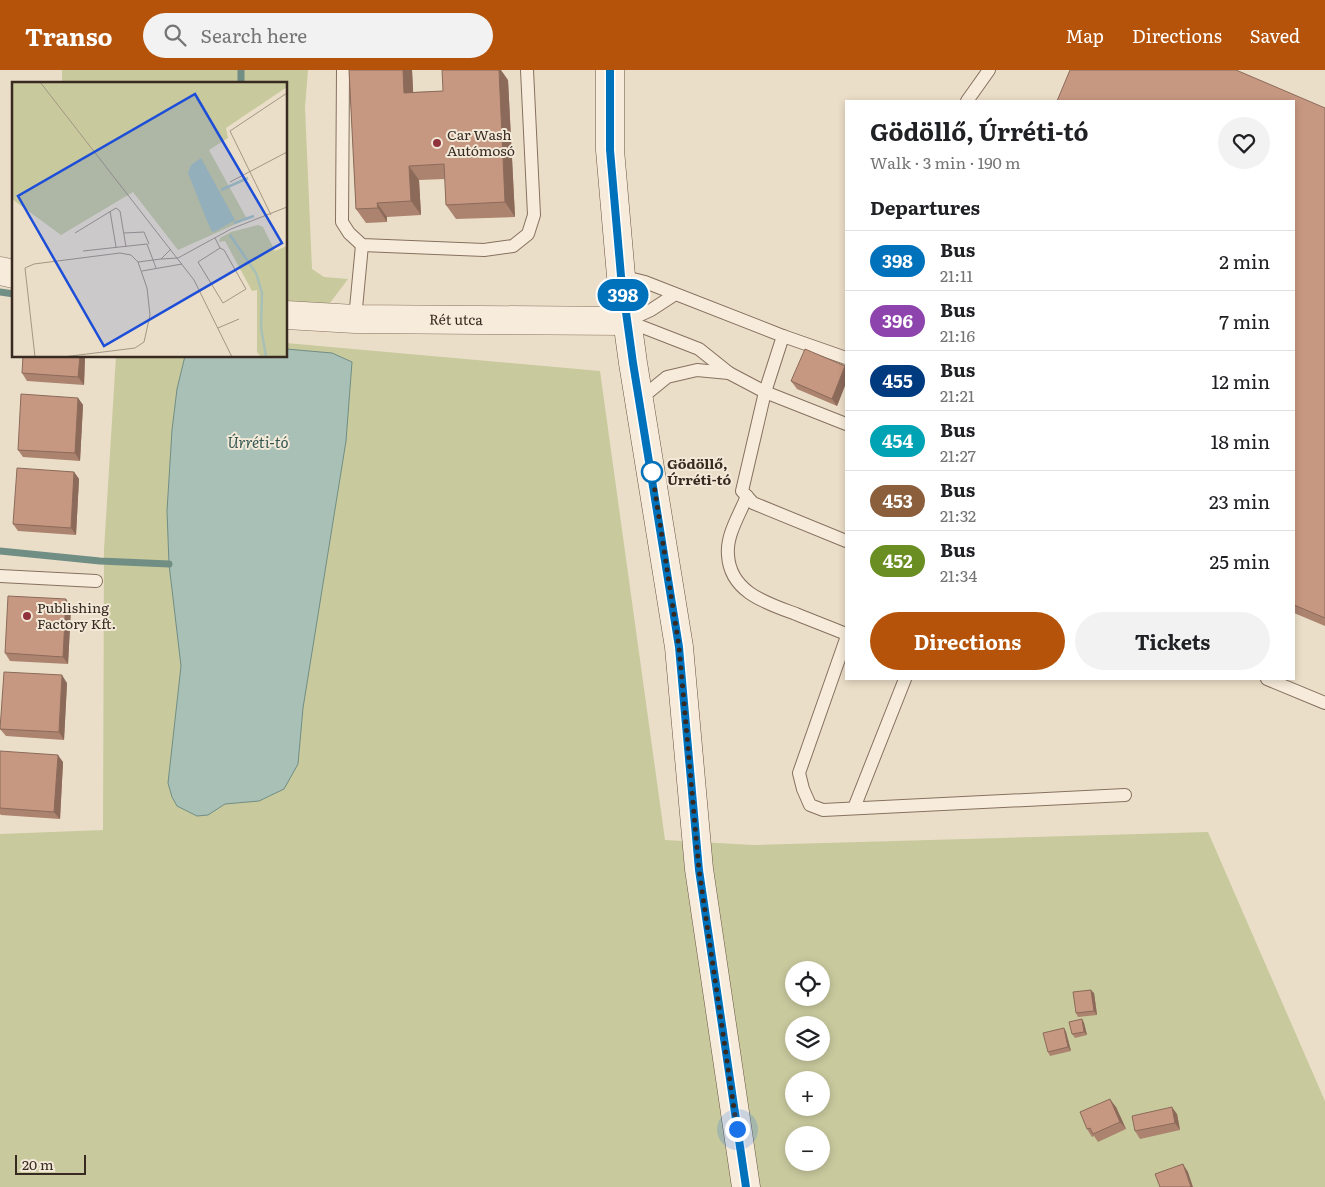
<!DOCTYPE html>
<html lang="en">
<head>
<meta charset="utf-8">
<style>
	:root { --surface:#fff; --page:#f2f2f2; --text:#202124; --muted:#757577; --line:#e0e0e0; --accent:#b45309 }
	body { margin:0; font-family:Literata,serif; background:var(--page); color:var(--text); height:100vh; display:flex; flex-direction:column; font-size:19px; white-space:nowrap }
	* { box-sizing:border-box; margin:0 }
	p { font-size:16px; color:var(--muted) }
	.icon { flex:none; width:28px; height:28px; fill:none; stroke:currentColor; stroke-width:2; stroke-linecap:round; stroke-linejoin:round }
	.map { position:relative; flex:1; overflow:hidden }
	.details { position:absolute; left:845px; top:30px; width:450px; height:580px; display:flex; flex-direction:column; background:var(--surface); border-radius:0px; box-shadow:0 2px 8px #0003 }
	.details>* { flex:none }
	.badge { padding:0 10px; border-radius:16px; font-size:18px; line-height:32px }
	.tools { position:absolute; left:785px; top:891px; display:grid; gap:10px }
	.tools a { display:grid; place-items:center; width:45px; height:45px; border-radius:50%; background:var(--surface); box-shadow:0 2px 8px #0003; font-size:25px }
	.scale { position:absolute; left:15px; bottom:12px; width:71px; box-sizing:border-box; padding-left:5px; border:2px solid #382a21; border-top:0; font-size:14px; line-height:18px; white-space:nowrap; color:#382a21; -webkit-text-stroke:4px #f3e9d8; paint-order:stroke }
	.you { position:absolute; width:25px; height:25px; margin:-12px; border:4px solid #fff; border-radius:50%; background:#1a73e8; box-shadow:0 0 0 8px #1a73e833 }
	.map>.badge { position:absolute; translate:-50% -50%; box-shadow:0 0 0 2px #fff }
	h2 { padding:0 25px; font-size:19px; line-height:45px }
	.round { display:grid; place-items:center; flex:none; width:52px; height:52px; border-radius:26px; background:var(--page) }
	.overview { display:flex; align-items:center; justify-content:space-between; height:85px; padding:0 25px }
	h1 { font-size:24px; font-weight:700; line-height:38px }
	.action { display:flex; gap:10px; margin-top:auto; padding:10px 25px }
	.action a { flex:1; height:58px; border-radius:30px; background:var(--accent); color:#fff; font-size:20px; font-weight:700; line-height:58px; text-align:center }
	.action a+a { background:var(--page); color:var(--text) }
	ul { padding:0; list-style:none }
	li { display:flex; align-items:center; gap:15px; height:60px; padding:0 25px; border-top:1px solid var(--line) }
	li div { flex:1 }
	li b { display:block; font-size:19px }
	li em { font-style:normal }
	li .badge { min-width:55px; font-weight:700; text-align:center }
	header { display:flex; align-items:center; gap:30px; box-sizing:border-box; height:70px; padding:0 25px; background:var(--accent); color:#fff }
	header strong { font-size:24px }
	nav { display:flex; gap:28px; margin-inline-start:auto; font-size:18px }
	.search { width:350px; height:45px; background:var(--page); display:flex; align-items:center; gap:12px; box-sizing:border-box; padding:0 18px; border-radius:28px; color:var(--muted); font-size:19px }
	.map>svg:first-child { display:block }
</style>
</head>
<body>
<header>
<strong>Transo</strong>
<div class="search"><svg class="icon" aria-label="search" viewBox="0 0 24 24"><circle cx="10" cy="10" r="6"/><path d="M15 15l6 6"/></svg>Search here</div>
<nav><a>Map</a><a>Directions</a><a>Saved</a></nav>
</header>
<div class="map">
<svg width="1325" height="1117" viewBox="0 0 1325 1117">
	<rect width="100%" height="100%" fill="#ebdec8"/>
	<g fill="#c8c99d" fill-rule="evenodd">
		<path d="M 62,0 L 308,0 L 305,37 L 312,199 L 324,207 L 348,209 L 330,233 L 286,232 L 286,14 L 62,14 Z"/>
		<path d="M 286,273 L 600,301 L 665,770 L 753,775 L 1208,762 L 1325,1031 L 1325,1117 L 0,1117 L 0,764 L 103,760 L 104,480 L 116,286 L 286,286 ZM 794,900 L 821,900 L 821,928 L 794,928 ZM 794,955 L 821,955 L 821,982 L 794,982 ZM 794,1010 L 821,1010 L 821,1038 L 794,1038 ZM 794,1065 L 821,1065 L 821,1092 L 794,1092 Z"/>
	</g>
	<path fill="#a9c0b7" stroke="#708e84" d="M 286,279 L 332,283 L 352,292 L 346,371 L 303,638 L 298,694 L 284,719 L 259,731 L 225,734 L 208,745 L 197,746 L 177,736 L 172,727 L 168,713 L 181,596 L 169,494 L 167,441 L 172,360 L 177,319 L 185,286 L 286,286 Z"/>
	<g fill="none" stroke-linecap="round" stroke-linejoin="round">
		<g stroke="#708e84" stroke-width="7">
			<path d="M 241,0 L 241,14"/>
			<path d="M 0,222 L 14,224"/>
			<path d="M 0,481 L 100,491 L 169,494"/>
		</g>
		<defs>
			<g id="service">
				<path d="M 343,0 L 342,152 L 349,163 L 362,175 L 484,180 L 513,176 L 528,164 L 534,145 L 527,0"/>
				<path d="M 967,31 L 989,0"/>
				<path d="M 621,206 L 645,212 L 783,266 L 846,288"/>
				<path d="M 355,249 L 362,175"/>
				<path d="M 627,251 L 699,279 L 729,303"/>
				<path d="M 627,251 L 651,240 L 674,225"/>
				<path d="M 783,266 L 765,322 L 742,421 L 753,433 L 846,471"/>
				<path d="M 640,329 L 667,307 L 697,300 L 729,303 L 765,322 L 846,354"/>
				<path d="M 747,426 C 740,444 726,465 728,485 C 730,522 766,533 796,544 C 813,551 829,557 846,564"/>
				<path d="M 0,506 L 96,511"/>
				<path d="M 846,569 L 799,703 L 803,719 L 810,735 L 823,740 L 1125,725"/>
				<path d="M 1267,609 L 1325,633"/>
				<path d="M 854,738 L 905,609"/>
			</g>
			<g id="tertiary">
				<path d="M 0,201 L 14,204"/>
				<path id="s1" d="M 286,245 L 355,249 L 627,251"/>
			</g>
			<path id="secondary" d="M 610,0 L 610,80 L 621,206 L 633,293 L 679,577 L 699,799 L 746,1117"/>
		</defs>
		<use href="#service" stroke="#86705f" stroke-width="14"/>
		<use href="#tertiary" stroke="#86705f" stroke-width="29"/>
		<use href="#secondary" stroke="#685242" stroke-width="29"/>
		<use href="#service" stroke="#f7ecdb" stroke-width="12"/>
		<use href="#tertiary" stroke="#f7ecdb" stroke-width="28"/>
		<use href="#secondary" stroke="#f7ecdb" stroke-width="28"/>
	</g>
	<g fill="#ab836f">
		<path d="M 349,0 L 412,0 L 413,22 L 443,21 L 508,10 L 515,147 L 456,149 L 446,135 L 445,109 L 419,110 L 421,145 L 387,147 L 387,152 L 366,153 L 356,139 Z"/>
		<path d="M 1294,31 L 1325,38 L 1325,556 L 1294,543 Z"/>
		<path d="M 85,286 L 84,315 L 27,311 L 22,303 Z"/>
		<path d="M 846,298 L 846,313 L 837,336 L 797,319 L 791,311 Z"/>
		<path d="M 78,328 L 83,335 L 80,391 L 23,387 L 18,380 Z"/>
		<path d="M 74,402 L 79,409 L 76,465 L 18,461 L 13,454 Z"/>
		<path d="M 71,537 L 68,594 L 10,591 L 5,583 Z"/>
		<path d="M 67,613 L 64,670 L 6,666 L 0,659 Z"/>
		<path d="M 0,681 L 63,692 L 60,749 L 1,745 L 0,744 Z"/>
		<path d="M 1094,923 L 1097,945 L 1078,947 L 1076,943 Z"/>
		<path d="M 1082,949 L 1084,953 L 1087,965 L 1075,968 L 1072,964 Z"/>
		<path d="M 1064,958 L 1066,962 L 1071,981 L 1050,986 L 1048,982 Z"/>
		<path d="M 1116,1037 L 1126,1059 L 1098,1072 L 1094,1066 L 1092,1067 L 1087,1059 Z"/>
		<path d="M 1177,1044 L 1180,1060 L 1140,1069 L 1135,1061 Z"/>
	</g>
	<g fill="#8b6a5a">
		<path d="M 403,0 L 412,0 L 414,37 L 404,23 Z"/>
		<path d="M 499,0 L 501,0 L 508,10 L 515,147 L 505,132 Z"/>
		<path d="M 409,96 L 419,110 L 421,145 L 411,131 Z"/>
		<path d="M 377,133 L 387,147 L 387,152 L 378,138 Z"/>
		<path d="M 80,286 L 85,286 L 84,315 L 78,307 Z"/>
		<path d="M 845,296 L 846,298 L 846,313 L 837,336 L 832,329 Z"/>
		<path d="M 78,328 L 83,335 L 80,391 L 75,383 Z"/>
		<path d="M 74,402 L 79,409 L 76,465 L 71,458 Z"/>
		<path d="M 66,529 L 71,537 L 68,594 L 63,587 Z"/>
		<path d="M 62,605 L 67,613 L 64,670 L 59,662 Z"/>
		<path d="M 58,685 L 63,692 L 60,749 L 54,742 Z"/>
		<path d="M 1091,920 L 1094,923 L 1097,945 L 1094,941 Z"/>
		<path d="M 1082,949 L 1084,953 L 1087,965 L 1084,962 Z"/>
		<path d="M 1064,958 L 1066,962 L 1071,981 L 1068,977 Z"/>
		<path d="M 1110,1029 L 1116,1037 L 1126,1059 L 1120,1052 Z"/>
		<path d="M 1172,1037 L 1177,1044 L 1180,1060 L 1175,1053 Z"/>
		<path d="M 1183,1094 L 1188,1102 L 1193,1117 L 1191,1117 Z"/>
	</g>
	<g fill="#c79881" stroke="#8b6a5a">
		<path d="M 349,0 L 403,0 L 404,23 L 443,21 L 442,0 L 499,0 L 505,132 L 446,135 L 444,94 L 409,96 L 411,131 L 377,133 L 378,138 L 356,139 Z"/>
		<path d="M 1070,0 L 1236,0 L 1325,38 L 1325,548 L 1294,535 L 1294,31 L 1057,31 Z"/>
		<path d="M 805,279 L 845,296 L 832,329 L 791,311 Z"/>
		<path d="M 23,286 L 80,286 L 78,307 L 22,303 Z"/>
		<path d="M 21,324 L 78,328 L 75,383 L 18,380 Z"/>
		<path d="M 17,398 L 74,402 L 71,458 L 13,454 Z"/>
		<path d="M 8,526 L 66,529 L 63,587 L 5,583 Z"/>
		<path d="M 4,602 L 62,605 L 59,662 L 0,659 Z"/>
		<path d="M 0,681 L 58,685 L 54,742 L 0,738 Z"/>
		<path d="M 1091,920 L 1094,941 L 1076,943 L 1073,922 Z"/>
		<path d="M 1082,949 L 1084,962 L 1072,964 L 1069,952 Z"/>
		<path d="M 1064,958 L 1068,977 L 1048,982 L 1043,963 Z"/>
		<path d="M 1110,1029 L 1120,1052 L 1093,1064 L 1090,1058 L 1087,1059 L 1080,1042 Z"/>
		<path d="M 1172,1037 L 1175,1053 L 1135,1061 L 1132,1046 Z"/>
		<path d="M 1183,1094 L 1191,1117 L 1160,1117 L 1155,1104 Z"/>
	</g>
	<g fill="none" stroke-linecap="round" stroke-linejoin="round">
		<defs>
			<path id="line" d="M 610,0 L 610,80 L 621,206 L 633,293 L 679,577 L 699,800 L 746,1117"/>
		</defs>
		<use href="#line" stroke="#fff" stroke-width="11"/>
		<use href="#line" stroke="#0072bc" stroke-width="8"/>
		<path stroke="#382a21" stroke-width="5" stroke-dasharray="0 9" d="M 652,402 L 679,577 L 699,800 L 737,1059"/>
	</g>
	<g fill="#91333c" stroke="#f3e9d8" stroke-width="2">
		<circle cx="437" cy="73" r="5"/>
		<circle cx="27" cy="546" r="5"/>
	</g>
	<circle fill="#fff" stroke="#0072bc" stroke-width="2.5" cx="652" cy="402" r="10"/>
	<g text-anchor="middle" stroke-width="4" stroke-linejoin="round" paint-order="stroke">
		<g font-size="14" fill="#382a21" stroke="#f3e9d8" text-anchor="start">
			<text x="447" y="70">Car Wash<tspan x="447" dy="16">Autómosó</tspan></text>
			<text x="37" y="543">Publishing<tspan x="37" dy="16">Factory Kft.</tspan></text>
		</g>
		<g font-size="14" fill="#382a21" stroke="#f3e9d8">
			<text dy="5" stroke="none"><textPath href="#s1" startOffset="170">Rét utca</textPath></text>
		</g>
		<g font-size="14" font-weight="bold" fill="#382a21" stroke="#f3e9d8" text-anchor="start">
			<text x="667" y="399">Gödöllő,<tspan x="667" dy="16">Úrréti-tó</tspan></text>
		</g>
		<g font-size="15" font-style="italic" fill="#325651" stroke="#f3e9d8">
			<text x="258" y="378">Úrréti-tó</text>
		</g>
	</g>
	<g transform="translate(12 12)">
		<rect width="275" height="275" fill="#ebdec8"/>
		<path d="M 0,0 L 275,0 L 275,5 L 214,46 L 216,56 L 197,68 L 235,137 L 166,168 L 121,110 L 49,153 L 0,117 ZM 246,143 L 251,145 L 263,169 L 275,164 L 275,274 L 249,275 L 245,270 L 245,208 L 240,209 L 213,159 L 207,160 L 208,156 L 219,150 Z" fill="#c8c99d"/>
		<path d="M 189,76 L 223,138 L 204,149 L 200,150 L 195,139 L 176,91 L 179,83 Z" fill="#a9c0b7"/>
		<path fill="none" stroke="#a9c0b7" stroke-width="2.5" d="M 209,108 L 236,96M 222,141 L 242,134M 218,153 L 244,191 L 250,211 L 249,246 L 254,274"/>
		<path fill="none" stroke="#a39685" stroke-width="1" d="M 28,0 L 182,198 L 220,275M 218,100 L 275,70M 98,129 L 104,165M 259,133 L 218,49 L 275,11M 63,151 L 104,126 L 108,129 L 114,165M 112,151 L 132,150 L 137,162M 203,156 L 208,166 L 186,180 L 211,221 L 234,207 L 212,168 L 208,166M 71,169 L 135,162 L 144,186M 149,177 L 166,176 L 219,147 L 275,125M 126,180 L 149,177 L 159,167M 130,189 L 170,182M 206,246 L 227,237M 23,275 L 13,186 L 22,182 L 108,171 L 119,173 L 126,180 L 135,206 L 138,233 L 132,260 L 123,266 L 51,275"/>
		<path fill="#1d4ed8" fill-opacity="0.15" stroke="#1d4ed8" stroke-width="2.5" d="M 183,12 L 270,161 L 92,264 L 6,114 Z"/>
		<rect width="275" height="275" fill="none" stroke="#382a21" stroke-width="2.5"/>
	</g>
</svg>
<div class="tools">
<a><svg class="icon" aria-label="locate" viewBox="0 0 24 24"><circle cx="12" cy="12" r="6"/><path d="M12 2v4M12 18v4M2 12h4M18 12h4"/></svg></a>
<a><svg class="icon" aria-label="layers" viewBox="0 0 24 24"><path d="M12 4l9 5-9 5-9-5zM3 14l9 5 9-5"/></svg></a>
<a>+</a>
<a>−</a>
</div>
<div class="scale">20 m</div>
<div class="you" style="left:737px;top:1059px"></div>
<b class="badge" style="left:623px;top:225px;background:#0072bc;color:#fff">398</b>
<section class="details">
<div class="overview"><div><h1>Gödöllő, Úrréti-tó</h1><p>Walk · 3 min · 190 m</p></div><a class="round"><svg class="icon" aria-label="heart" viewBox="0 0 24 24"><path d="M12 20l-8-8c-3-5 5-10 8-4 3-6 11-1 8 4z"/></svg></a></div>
<h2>Departures</h2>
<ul>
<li><span class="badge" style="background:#0072bc;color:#fff">398</span><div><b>Bus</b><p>21:11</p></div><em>2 min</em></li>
<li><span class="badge" style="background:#8e44ad;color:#fff">396</span><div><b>Bus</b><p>21:16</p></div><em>7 min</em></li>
<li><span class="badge" style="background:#003b80;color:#fff">455</span><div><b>Bus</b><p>21:21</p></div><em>12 min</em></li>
<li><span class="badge" style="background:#00a3b4;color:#fff">454</span><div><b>Bus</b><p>21:27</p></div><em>18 min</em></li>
<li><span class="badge" style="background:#8b5e3c;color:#fff">453</span><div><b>Bus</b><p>21:32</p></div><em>23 min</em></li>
<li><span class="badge" style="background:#6b8e23;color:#fff">452</span><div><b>Bus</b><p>21:34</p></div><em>25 min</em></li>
</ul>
<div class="action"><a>Directions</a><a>Tickets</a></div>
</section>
</div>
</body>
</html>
